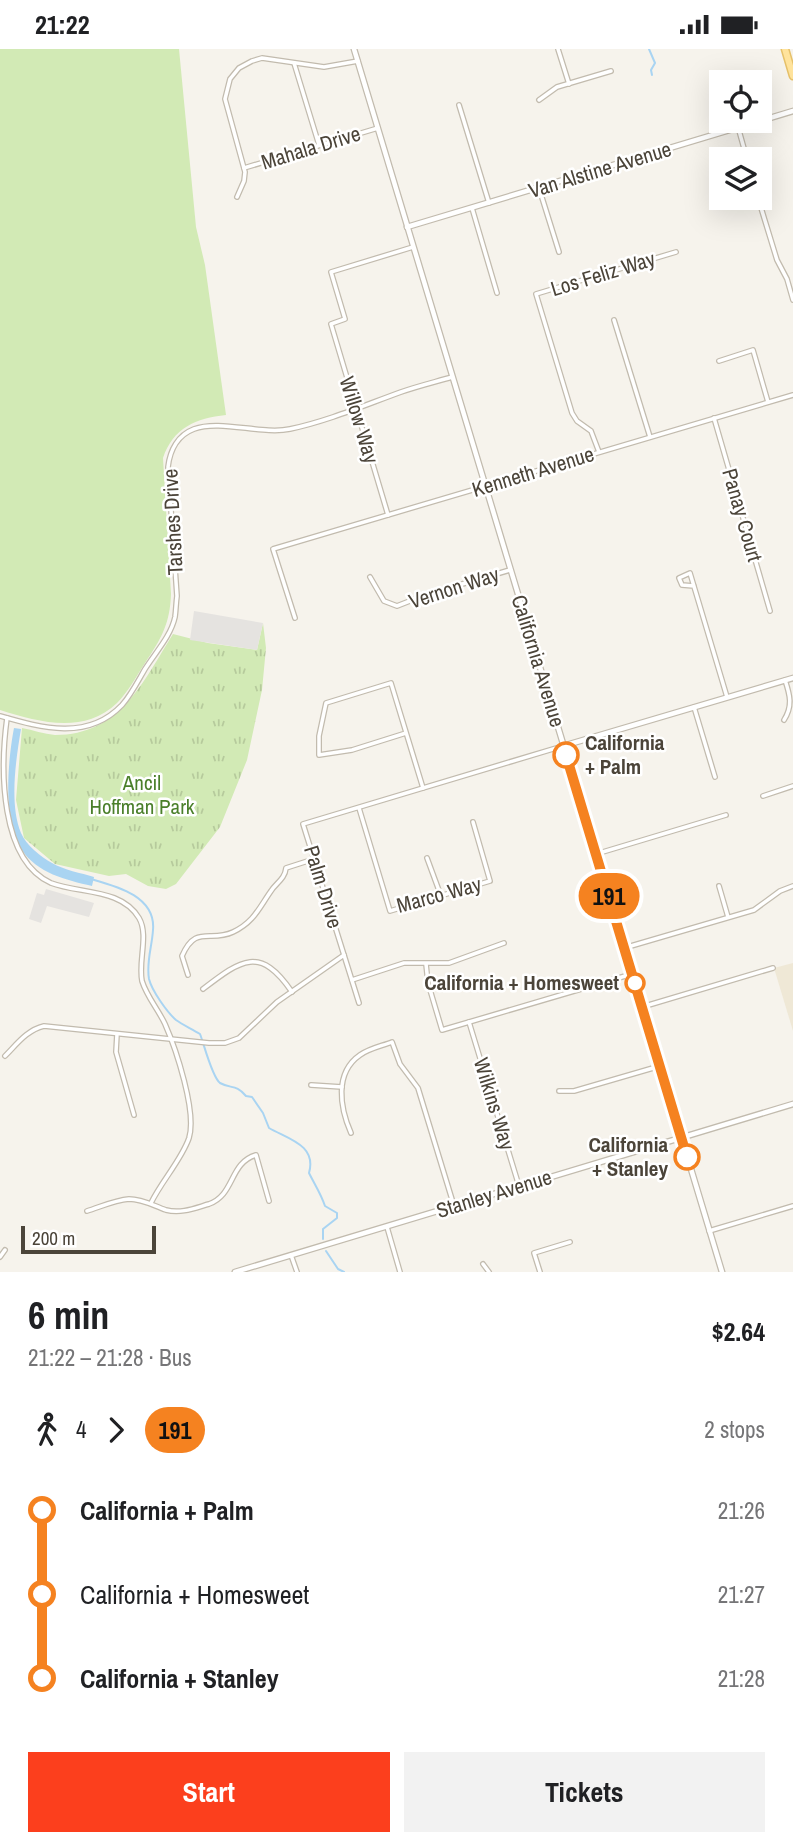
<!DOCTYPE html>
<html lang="en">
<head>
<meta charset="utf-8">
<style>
	:root { --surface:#fff; --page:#f2f2f2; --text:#202124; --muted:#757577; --accent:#fc3f1d }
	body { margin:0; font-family:"Archivo Narrow",sans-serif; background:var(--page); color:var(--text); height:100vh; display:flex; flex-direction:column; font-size:26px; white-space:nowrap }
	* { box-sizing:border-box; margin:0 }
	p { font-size:23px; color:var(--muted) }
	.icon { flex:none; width:38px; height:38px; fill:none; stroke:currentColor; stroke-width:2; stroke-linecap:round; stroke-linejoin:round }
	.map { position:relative; height:1223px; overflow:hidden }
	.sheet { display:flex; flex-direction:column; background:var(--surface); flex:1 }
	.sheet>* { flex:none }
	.badge { padding:0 14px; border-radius:23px; font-size:24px; line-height:46px }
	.fabs { position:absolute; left:709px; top:21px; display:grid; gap:14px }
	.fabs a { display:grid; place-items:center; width:63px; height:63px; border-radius:0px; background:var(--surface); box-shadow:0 7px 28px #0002; font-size:35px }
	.scale { position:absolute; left:21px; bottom:18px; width:135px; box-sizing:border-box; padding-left:7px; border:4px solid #4b4439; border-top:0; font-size:19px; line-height:24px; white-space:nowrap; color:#4b4439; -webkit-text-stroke:5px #fff; paint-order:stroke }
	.map>.badge { position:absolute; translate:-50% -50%; box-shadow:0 0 0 4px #fff }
	.legs { display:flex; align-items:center; gap:10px; height:77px; padding:0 28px; font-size:23px }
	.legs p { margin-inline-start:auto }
	.summary { display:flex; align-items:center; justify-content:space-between; height:119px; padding:0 28px }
	h1 { font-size:38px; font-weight:700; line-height:52px }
	.cta { display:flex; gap:14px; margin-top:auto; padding:14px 28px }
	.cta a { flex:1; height:80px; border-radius:0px; background:var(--accent); color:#fff; font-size:28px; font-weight:700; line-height:80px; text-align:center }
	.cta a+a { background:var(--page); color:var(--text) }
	ul { padding:0 28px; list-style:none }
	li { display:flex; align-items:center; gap:24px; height:84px; font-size:26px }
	li i { display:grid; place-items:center; width:10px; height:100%; margin:0 9px; background:currentColor }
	li i::after { content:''; width:18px; height:18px; margin:-9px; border:5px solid; border-radius:50%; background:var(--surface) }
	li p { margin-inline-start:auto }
	li:first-child i { background:linear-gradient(#0000 50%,currentColor 0) }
	li:last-child i { background:linear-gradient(currentColor 50%,#0000 0) }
	.status { display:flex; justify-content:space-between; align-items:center; height:49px; padding:0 35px; background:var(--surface); direction:ltr }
	.status svg { height:19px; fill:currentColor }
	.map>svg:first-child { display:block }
</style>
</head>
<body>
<div class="status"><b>21:22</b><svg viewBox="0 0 49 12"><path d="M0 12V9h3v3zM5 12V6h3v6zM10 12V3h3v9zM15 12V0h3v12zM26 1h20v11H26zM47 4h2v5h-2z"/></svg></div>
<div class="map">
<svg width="793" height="1223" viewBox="0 0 793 1223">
	<defs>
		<pattern id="park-tufts" width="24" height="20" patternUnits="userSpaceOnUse" patternTransform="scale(1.75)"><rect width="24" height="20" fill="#d2eab5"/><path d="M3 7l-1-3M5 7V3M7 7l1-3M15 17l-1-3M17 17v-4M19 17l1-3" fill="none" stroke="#b6ca9c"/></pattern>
	</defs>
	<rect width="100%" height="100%" fill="#f6f3ec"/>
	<path fill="#efe8d6" d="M 793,914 L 793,982 L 774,919 Z"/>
	<path fill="#d2eab5" d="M 0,0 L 179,0 L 196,178 L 205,216 L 226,366 C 196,369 173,379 163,409 L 171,545 C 170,575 161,590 145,614 C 136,628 128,643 117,654 C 83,686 39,673 0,661 Z"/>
	<path fill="url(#park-tufts)" d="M 263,574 L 266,599 L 262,641 L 247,711 L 220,778 L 176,835 L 166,840 L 148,837 L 126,825 L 109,827 L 55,815 L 24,789 L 16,751 L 22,679 C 33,681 44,685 55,686 C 120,686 143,633 173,585 L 208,594 L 257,601 Z"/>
	<g fill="#e5e3e0">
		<path d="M 194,562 L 263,574 L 257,601 L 190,591 Z"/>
		<path d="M 46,840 L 94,854 L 89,868 L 47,857 L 41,874 L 29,870 L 37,844 L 44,846 Z"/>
	</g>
	<path fill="#a9d4f2" d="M 14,679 L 21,680 C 16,710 9,755 21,784 C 26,796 41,808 52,814 C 64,821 81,824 94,828 L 92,837 C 66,831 37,824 22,801 C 2,773 8,711 14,679 Z"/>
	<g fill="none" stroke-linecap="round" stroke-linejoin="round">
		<g stroke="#a9d4f2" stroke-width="2">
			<path d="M 649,0 L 655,14 L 651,21 L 652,26"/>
			<path d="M 91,830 C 116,837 156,847 153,881 C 152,898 146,913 149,930 C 152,942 167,963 176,971 C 183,976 192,980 200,985 C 204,995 212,1028 220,1034 C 231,1040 236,1035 246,1047 L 252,1048 L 263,1064 L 269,1079 C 288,1090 317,1096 309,1124 C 315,1136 321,1145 325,1157 L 337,1164 L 337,1169 L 323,1180 L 323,1190"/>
			<path d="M 326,1202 L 338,1220 L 344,1223"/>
		</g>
		<defs>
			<g id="minor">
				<path d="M 558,0 L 569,35"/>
				<path d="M 294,14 L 319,96"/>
				<path d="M 539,51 L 557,38 L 611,22"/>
				<path d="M 459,56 L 489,154"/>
				<path d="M 738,78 L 747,110"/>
				<path d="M 244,119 L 378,79"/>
				<path d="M 539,139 L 559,203"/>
				<path d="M 237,148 L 244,132 L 245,123 L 225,50 L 230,30 L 239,19 L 252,12 L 262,9 L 324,18 L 358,12"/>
				<path d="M 758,149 L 777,211 L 787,230 L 793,251"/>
				<path d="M 472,159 L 497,244"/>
				<path d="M 614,271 L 650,388"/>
				<path d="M 719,312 L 753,301 L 768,353"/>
				<path d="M 714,369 L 770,562"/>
				<path d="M 599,403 L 591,382 L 577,372 L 572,364 L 536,245 L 676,203"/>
				<path d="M 388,466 L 331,275 L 345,270 L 331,223 L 413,198"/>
				<path d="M 370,528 L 384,552 L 397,557 L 425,546 L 510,521"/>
				<path d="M 694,537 L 682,536 L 679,529 L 690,524 L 727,648"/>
				<path d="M 295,569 L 273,500 L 793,346"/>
				<path d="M 694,658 L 715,728"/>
				<path d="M 0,667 C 42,679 88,692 122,656 C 131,646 138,632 145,620 C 155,604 171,587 175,568 C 176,561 176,554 177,547 L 168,418 C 170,401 178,386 194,380 C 220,370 262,386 290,380 C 328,372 365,356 401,343 C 418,337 435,333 452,328"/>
				<path d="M 7,669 C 0,721 0,811 51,834 C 80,845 121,839 139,869 C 149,886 138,912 142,932 C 147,948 158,960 165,975 C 176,1000 197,1063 189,1089 C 182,1110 161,1133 151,1154"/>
				<path d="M 784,671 C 793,657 790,646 785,631"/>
				<path d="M 406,684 L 352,701 L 319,706 L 319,687 L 326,654 L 391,634 L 423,739"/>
				<path d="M 763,747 L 793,737"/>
				<path d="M 359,759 L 390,862 L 490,832 L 473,773"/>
				<path d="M 596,805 L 726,766"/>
				<path d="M 427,809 L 441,847"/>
				<path d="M 719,837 L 728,868"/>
				<path d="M 624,899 L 754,861 L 780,842 L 793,837"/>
				<path d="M 426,915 L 428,934 L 442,981 L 632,925"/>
				<path d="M 188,926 L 182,907 C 196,875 210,894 233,883 C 254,873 259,859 271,842 C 276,834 285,830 286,819 L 314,810"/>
				<path d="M 352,931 L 404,914 L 449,914 L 504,894"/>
				<path d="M 203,940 C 241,911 260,896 292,943"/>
				<path d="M 359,954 L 303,775 L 563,697"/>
				<path d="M 642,958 L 773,919"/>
				<path d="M 469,973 L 519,1137"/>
				<path d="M 117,985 L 116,1003 L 134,1066"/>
				<path d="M 5,1007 C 17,995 27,981 44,977 L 209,994 L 225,994 L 239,989 L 277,953 L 344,906"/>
				<path d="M 311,1036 L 342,1038"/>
				<path d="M 559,1042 L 574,1042 L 660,1017"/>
				<path d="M 351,1084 C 340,1059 334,1024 360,1006 C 370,999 382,997 392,993 L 400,1015 L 418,1039 L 454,1157"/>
				<path d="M 87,1162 C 100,1158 115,1151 129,1150 C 143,1150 154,1157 166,1161 C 181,1165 195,1159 209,1155 C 235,1146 229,1114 256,1106 L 269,1152"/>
				<path d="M 387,1178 L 400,1223"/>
				<path d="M 709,1182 L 793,1157"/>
				<path d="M 291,1206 L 297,1223"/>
				<path d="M 0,1208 L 5,1201"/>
				<path d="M 483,1215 L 489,1223"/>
				<path d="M 540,1223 L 534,1204 L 570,1193"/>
			</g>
			<g id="tertiary">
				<path d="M 354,0 L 722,1223"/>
				<path d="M 407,178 L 793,62"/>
				<path d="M 563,697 L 793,629"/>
				<path d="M 235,1223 L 793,1055"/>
			</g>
			<path id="primary" d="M 785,0 L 793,27"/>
		</defs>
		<use href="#minor" stroke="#c2bbae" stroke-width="6"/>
		<use href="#tertiary" stroke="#c2bbae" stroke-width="7"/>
		<use href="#primary" stroke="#e6c16a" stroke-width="9"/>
		<use href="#minor" stroke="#fff" stroke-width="3.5"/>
		<use href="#tertiary" stroke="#fff" stroke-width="4.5"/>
		<use href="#primary" stroke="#ffe39c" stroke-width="6"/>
	</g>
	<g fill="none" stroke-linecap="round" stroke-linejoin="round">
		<defs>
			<path id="line-1" d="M 566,706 L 687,1108"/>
		</defs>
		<use href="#line-1" stroke="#fff" stroke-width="16"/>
		<use href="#line-1" stroke="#f58220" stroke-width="10"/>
	</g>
	<g fill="#fff" stroke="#f58220" stroke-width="3.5">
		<circle cx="566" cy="706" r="12"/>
		<circle cx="635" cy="934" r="9"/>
		<circle cx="687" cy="1108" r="12"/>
	</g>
	<g text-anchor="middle" stroke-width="5" stroke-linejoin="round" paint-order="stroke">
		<g font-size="21" fill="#4b4439" stroke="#fff">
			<text transform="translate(311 99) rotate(-17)" y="7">Mahala Drive</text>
			<text transform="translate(600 121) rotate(-17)" y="7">Van Alstine Avenue</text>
			<text transform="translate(603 225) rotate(-17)" y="7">Los Feliz Way</text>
			<text transform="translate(359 371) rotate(73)" y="7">Willow Way</text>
			<text transform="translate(533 423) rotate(-17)" y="7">Kenneth Avenue</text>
			<text transform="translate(742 466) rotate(74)" y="7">Panay Court</text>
			<text transform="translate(173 473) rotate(-93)" y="7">Tarshes Drive</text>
			<text transform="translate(454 539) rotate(-18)" y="7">Vernon Way</text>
			<text transform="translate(538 612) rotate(73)" y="7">California Avenue</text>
			<text transform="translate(323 838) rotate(73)" y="7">Palm Drive</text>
			<text transform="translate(439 846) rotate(-15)" y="7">Marco Way</text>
			<text transform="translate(494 1055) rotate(73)" y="7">Wilkins Way</text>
			<text transform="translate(494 1145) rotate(-17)" y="7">Stanley Avenue</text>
		</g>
		<g font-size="21" font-weight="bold" fill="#4b4439" stroke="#fff" text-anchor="end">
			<text x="585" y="701" text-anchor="start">California<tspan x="585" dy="24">+ Palm</tspan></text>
			<text x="619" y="941">California + Homesweet</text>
			<text x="668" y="1103">California<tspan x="668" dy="24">+ Stanley</tspan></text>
		</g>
		<g font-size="21" fill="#4a7f2a" stroke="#fff">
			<text x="142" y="741">Ancil<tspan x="142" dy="24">Hoffman Park</tspan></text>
		</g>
	</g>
</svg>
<div class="fabs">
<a><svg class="icon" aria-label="locate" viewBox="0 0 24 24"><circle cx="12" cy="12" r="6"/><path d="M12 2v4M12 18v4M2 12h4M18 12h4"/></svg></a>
<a><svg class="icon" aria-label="layers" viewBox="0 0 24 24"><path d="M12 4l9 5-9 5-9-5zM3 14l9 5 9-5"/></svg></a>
</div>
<div class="scale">200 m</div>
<b class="badge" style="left:609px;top:847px;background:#f58220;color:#111">191</b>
</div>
<section class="sheet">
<div class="summary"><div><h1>6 min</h1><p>21:22 – 21:28 · Bus</p></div><b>$2.64</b></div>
<div class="legs"><svg class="icon" aria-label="walk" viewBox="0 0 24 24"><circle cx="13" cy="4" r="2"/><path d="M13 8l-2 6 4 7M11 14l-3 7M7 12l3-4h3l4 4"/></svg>4<svg class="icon" aria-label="forward" viewBox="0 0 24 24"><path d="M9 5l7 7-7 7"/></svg><b class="badge" style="background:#f58220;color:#111">191</b><p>2 stops</p></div>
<ul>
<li><i style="color:#f58220"></i><b>California + Palm</b><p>21:26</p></li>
<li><i style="color:#f58220"></i><span>California + Homesweet</span><p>21:27</p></li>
<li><i style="color:#f58220"></i><b>California + Stanley</b><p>21:28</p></li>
</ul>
<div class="cta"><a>Start</a><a>Tickets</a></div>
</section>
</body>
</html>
